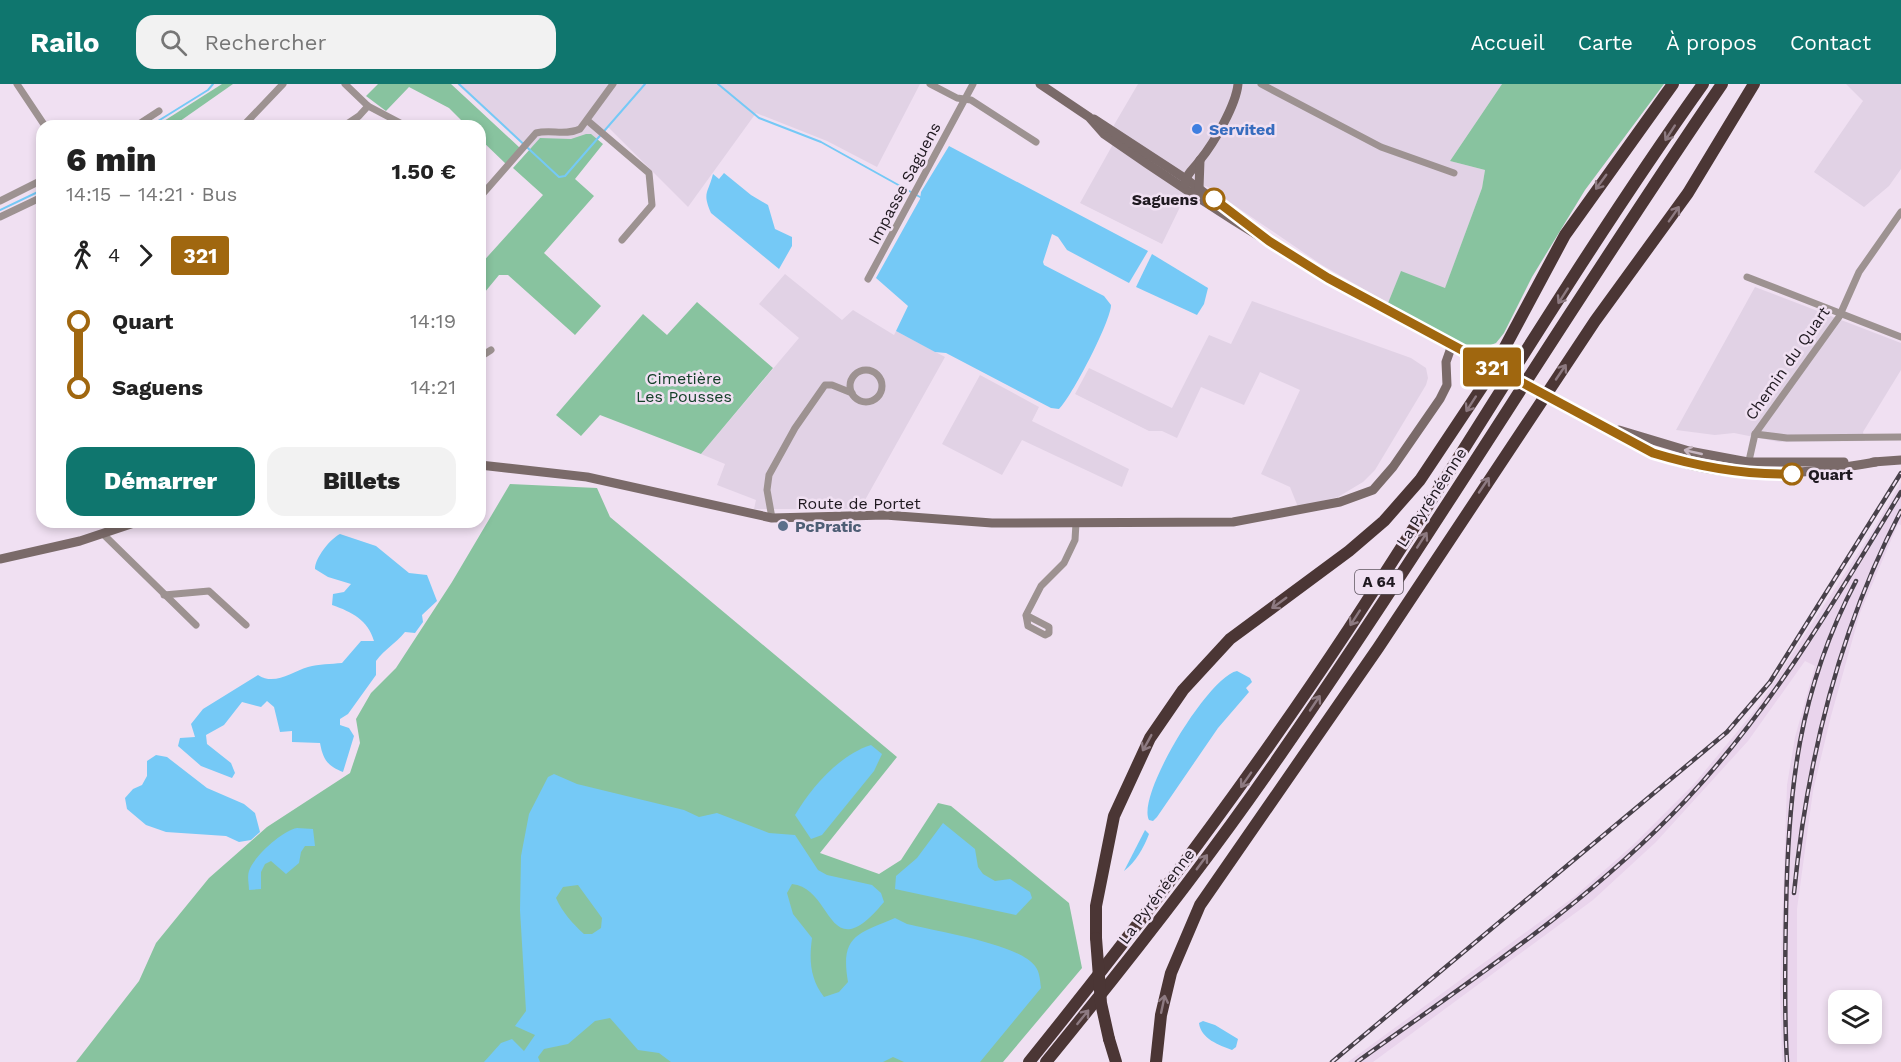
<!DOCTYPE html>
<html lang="fr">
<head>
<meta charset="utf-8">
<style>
	:root { --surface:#fff; --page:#f2f2f2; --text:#222; --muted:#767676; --accent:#0f766e }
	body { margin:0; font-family:"Work Sans",sans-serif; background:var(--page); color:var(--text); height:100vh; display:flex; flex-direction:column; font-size:22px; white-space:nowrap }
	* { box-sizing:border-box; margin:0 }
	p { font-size:20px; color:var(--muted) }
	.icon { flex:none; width:33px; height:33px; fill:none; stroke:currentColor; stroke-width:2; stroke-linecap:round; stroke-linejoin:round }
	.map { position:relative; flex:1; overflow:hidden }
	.details { position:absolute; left:36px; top:36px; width:450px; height:408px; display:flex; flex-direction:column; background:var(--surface); border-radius:18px; box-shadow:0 3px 9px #0003 }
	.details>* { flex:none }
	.badge { padding:0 12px; border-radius:4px; font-size:21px; line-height:39px }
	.buttons { position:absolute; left:1828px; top:906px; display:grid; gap:12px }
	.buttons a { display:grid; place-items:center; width:54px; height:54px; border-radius:12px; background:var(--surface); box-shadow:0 3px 9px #0003; font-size:30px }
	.map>.badge { position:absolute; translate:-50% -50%; box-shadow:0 0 0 3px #fff }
	.legs { display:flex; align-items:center; gap:9px; height:66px; padding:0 30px; font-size:20px }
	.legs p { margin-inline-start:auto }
	.summary { display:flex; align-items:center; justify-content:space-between; height:102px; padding:0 30px }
	h1 { font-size:33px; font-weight:800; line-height:45px }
	.cta { display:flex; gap:12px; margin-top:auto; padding:12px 30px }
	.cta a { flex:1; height:69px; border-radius:18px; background:var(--accent); color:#fff; font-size:24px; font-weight:800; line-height:69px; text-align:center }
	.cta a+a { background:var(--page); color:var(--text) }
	ul { padding:0 30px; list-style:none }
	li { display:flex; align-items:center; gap:21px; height:66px; font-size:22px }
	li i { display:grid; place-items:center; width:9px; height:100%; margin:0 8px; background:currentColor }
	li i::after { content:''; width:15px; height:15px; margin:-8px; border:4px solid; border-radius:50%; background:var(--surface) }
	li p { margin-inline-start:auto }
	li:first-child i { background:linear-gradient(#0000 50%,currentColor 0) }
	li:last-child i { background:linear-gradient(currentColor 50%,#0000 0) }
	header { display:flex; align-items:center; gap:36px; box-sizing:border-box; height:84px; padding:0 30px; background:var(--accent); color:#fff }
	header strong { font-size:28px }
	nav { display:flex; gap:33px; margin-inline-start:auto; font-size:21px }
	.search { width:420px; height:54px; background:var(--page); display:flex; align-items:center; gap:15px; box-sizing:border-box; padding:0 21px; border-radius:18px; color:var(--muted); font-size:22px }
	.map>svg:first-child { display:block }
</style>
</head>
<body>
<header>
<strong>Railo</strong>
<div class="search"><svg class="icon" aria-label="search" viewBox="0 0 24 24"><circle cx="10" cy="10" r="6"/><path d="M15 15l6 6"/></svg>Rechercher</div>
<nav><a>Accueil</a><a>Carte</a><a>À propos</a><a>Contact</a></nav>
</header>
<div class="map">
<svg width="1901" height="978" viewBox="0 0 1901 978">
	<rect width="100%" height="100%" fill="#f0e0f2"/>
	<g fill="#e1d2e5">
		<path d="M 457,0 L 920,0 L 877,83 L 827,57 L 756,29 L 688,123 L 608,43 L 559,94 Z"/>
		<path d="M 1138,0 L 1502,0 L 1450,77 L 1485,86 L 1482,104 L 1445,205 L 1401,188 L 1388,219 L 1322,181 L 1206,102 L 1181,121 L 1162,160 L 1080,119 L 1112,62 L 1114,41 Z"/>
		<path d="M 1846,0 L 1901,0 L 1901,85 L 1889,102 L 1864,123 L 1814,88 L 1863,17 Z"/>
		<path d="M 785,190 L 842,236 L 853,226 L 894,251 L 896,247 L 945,273 L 860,425 L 754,425 L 756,416 L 717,401 L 725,380 L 701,370 L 799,254 L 759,220 Z"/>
		<path d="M 1755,203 L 1901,259 L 1901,286 L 1863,348 L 1865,357 L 1779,358 L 1734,349 L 1715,351 L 1676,346 Z"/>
		<path d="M 1252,217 L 1411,274 L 1426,284 L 1428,294 L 1426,301 L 1375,386 L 1363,398 L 1338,413 L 1298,423 L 1290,403 L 1261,390 L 1300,306 L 1260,288 L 1244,321 L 1201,303 L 1177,354 L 1162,347 L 1149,347 L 1075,310 L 1089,284 L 1172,324 L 1209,251 L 1231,260 Z"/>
		<path d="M 980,291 L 1039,323 L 1032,337 L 1129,385 L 1122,403 L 1022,356 L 1002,391 L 942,360 Z"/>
	</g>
	<path fill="#e9d4ec" d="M 1901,398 L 1901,441 L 1898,440 L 1860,529 L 1831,632 L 1813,707 L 1797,825 L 1797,978 L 1782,978 L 1780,904 L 1787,701 L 1795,653 L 1815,582 L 1805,577 L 1748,657 L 1656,758 L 1593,816 L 1373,978 L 1348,978 L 1574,813 L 1633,761 L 1694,700 L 1756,625 L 1872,448 Z"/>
	<g fill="#88c39f">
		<path d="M 222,0 L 233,0 L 173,42 L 156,42 Z"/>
		<path d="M 378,0 L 451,0 L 520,64 L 506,80 L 480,55 L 480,42 L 467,42 L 449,24 L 409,3 L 386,27 L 366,12 Z"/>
		<path d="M 1502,0 L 1664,0 L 1585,106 L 1532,193 L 1504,249 L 1496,259 L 1483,264 L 1464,261 L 1388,219 L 1401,187 L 1445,204 L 1482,104 L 1485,86 L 1450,77 Z"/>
		<path d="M 586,50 L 591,50 L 603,60 L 575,95 L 594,112 L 544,169 L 601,222 L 575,251 L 508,191 L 499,191 L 480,214 L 480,181 L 543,111 L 513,84 L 540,54 L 571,55 Z"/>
		<path d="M 697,218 L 773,284 L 701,370 L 600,331 L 581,352 L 556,331 L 643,230 L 667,251 Z"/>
		<path d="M 510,400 L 597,404 L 610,433 L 897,673 L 820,769 L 879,790 L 901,776 L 938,719 L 951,722 L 1069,819 L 1082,884 L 1003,978 L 76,978 L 139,897 L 156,859 L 209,794 L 267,743 L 350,689 L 360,659 L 356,635 L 371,609 L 396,584 L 452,498 Z"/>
	</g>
	<g fill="#75c9f6" fill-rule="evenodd">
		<path d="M 949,62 L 1148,167 L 1129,199 L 1067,166 L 1058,153 L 1052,150 L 1043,178 L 1044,181 L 1104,212 L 1111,221 C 1111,237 1071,314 1059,325 L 1051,324 L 946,269 L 935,268 L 896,247 L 908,222 L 876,194 L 920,115 L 921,108 Z"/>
		<path d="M 724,89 L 751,111 L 768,121 L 775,145 L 792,153 L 792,162 L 779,185 L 711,129 C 702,108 708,110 713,90 L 719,95 Z"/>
		<path d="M 1152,170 L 1208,204 L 1204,220 L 1197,231 L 1136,203 Z"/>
		<path d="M 340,450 L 376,462 L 409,489 L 427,491 L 437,517 L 422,531 L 423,538 L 415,549 L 405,548 C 395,560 385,565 376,577 L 376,591 L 348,630 L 340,635 L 340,641 L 349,644 L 354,652 L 343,688 C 328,682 323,676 320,659 L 292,658 L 292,647 L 280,648 L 274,623 L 267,617 L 261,623 L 242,618 L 224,641 L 206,651 L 207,660 L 231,679 L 235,689 L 232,694 L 201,682 L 178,662 L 180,654 L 195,653 L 191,640 L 203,625 L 258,591 C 275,602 291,588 308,583 C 319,580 331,580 342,579 L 361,557 L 374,557 C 368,536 352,528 332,521 L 333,510 L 344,508 L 351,500 L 328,493 L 315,485 C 315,474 330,455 340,450 Z"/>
		<path d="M 1237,587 L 1250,594 L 1252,598 L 1246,604 L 1249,608 L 1218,644 L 1157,733 L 1153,737 L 1149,736 C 1136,711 1209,592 1237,587 Z"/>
		<path d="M 871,661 L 882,670 L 874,687 L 822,751 L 811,755 L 795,731 C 811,704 839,671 871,661 Z"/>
		<path d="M 156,671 L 167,673 L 207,704 L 244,720 L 255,729 L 260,748 L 251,756 L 239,758 L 226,752 L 166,748 L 146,741 L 127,725 L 125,714 L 133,705 L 142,701 L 147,692 L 147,677 Z"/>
		<path d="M 554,690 L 577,700 L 684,726 L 699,733 L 717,729 L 769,749 L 795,751 L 818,786 L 827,791 L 872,801 L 881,809 L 884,818 C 827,887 834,804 792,800 L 787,809 L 793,830 L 812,854 C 809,876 810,895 824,913 L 839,908 L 848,898 C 840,852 857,850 895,834 L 907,840 C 935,847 1019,860 1035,882 C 1040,888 1040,897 1041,904 L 980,978 L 904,978 L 893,973 L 883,978 L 671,978 L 659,969 L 638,966 L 610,934 L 595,937 L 568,960 L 544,965 L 538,973 L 540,978 L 484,978 L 501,959 L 512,955 L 524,967 L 535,951 L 515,942 L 526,927 L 520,826 L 521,772 L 529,730 L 548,693 ZM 578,801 L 602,834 L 601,844 L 592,850 L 584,850 C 572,839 563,829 556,814 L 563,803 Z"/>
		<path d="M 943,739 L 975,765 L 978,783 L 983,790 L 995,797 L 1010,795 L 1030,808 L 1032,814 L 1016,831 L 895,805 L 896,792 L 917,774 Z"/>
		<path d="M 297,744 L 313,745 L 315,762 L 305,762 L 301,768 L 299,779 L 286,790 L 271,777 L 265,780 L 261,788 L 261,805 L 249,806 C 249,800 247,793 249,787 C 254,772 282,747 297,744 Z"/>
		<path d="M 1145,746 L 1149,750 C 1144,763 1136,778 1124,787 Z"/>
		<path d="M 1203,937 L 1215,941 L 1238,955 L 1236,963 L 1232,966 C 1219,961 1201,955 1199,939 Z"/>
	</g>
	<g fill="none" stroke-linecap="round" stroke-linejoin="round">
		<g stroke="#75c9f6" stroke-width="2">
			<path d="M 459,0 L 559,93 L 565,92 L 645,0"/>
			<path d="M 718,0 L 759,34 L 821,58 L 920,113"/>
			<path d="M 150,42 L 208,6 L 213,0"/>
			<path d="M 0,126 L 42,106"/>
		</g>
		<g stroke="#9d9291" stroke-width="7">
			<path d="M 17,0 L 45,42"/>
			<path d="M 345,0 L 368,22 L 406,42"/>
			<path d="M 930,0 L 957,14 L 971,16 L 1036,58"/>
			<path d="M 1261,0 L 1381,63 L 1454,89"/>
			<path d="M 588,37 L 649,89 L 652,121 L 622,156"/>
			<path d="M 136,42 L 159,27"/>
			<path d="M 243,42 L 283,0"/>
			<path d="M 344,42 L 359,32 L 368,22"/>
			<path d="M 480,113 L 536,49 C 551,45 565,52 580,45 L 613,0"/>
			<path d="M 0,117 L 42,96"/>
			<path d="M 0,133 L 42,113"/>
			<path d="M 1747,193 L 1901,253"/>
			<path d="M 868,195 L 973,0"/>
			<path d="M 480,273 L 491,266"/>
			<circle cx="866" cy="302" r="16"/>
			<path d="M 1755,350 L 1787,354 L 1901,353"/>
			<path d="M 1746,390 L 1755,350 L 1839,233 L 1859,188 L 1901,128"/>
			<path d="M 772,434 L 767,406 L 769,391 L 795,344 L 825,301 L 832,301 L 852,309"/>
			<path d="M 103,450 L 196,541"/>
			<path d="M 164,511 L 209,507 L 246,541"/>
			<path d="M 1026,531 L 1049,543 L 1049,549 L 1045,551 L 1028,542 L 1026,531 L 1041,502 L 1064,479 L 1075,456 L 1076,439"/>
		</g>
		<g stroke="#7a6a69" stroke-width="9">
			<path d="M 1040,0 L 1089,33 L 1104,50 C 1177,101 1251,149 1327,193 C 1372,219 1419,242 1464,268"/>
			<path d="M 1094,35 L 1186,95 L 1248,141"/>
			<path d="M 1185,100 C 1187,88 1194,85 1200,76 C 1214,59 1236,21 1238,0"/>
			<path d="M 1199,104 L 1200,76"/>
			<path d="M 1575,327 C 1601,341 1626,358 1653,369 C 1725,399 1802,391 1876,378"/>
			<path d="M 1619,346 L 1689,367 L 1748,378 L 1844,378"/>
			<path d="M 1873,378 L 1901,376"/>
			<path d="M 480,381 L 587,393 L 772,434 L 885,431 L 992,439 L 1233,438 L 1340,418 L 1373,406 L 1393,383 L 1440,315 L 1447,301 L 1446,278 L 1452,261"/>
			<path d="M 0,475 L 80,457 L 137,438"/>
		</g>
		<g stroke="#4b3635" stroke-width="12">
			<path d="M 1096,854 L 1096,822 L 1114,732 L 1150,654 L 1183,606 L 1230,555 L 1349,467 L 1384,437 L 1420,396 L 1490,291 L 1565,151 L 1673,0"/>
			<path d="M 1109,955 L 1116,978"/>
			<path d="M 1029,978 C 1142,838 1249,696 1348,546 C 1467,365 1577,177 1703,0"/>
			<path d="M 1046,978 C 1127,879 1206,779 1278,674 C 1431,453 1570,222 1722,0"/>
			<path d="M 1156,978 L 1161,931 L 1171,889 L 1200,821 L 1378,564 L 1595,237 L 1688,109 L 1754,0"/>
		</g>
		<defs>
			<g id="rail">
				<path d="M 1794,809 C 1807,677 1839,545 1901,427"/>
				<path d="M 1332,978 L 1727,648 L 1770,598 L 1901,389"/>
				<path d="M 1357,978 C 1471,896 1589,819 1686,716 C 1772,624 1836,515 1901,408"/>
				<path d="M 1787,978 C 1784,928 1785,878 1786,828 C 1788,706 1798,607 1856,497"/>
			</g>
		</defs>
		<use href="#rail" stroke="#48414a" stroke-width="4.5"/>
		<use href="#rail" stroke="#f0e0f2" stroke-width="2" stroke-dasharray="7" stroke-linecap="butt"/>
		<path stroke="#7a6a69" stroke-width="9" d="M 1464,268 L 1575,327"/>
		<path stroke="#4b3635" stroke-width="12" d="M 1096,854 L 1101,919 L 1109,955"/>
	</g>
	<defs><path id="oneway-shaft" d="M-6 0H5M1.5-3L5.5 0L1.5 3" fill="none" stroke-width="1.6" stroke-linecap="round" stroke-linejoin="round" transform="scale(1.5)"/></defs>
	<g stroke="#8d7a81">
		<use href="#oneway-shaft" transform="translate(1670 49) rotate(123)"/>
		<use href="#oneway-shaft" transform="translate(1601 98) rotate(126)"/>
		<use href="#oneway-shaft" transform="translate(1674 130) rotate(-55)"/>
		<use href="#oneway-shaft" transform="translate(1563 212) rotate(123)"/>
		<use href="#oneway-shaft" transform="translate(1561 288) rotate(-56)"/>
		<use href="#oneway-shaft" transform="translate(1471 320) rotate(123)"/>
		<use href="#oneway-shaft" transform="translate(1484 401) rotate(-56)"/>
		<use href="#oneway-shaft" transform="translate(1422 456) rotate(-57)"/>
		<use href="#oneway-shaft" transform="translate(1279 519) rotate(144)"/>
		<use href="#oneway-shaft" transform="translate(1355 534) rotate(123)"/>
		<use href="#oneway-shaft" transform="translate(1315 619) rotate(-56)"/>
		<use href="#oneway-shaft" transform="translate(1147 659) rotate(119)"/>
		<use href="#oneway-shaft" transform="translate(1246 696) rotate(125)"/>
		<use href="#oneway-shaft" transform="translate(1202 778) rotate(-54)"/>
		<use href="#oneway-shaft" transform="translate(1163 920) rotate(-78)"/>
		<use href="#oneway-shaft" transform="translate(1083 933) rotate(-51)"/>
	</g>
	<use stroke="#c7b7c2" href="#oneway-shaft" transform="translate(1693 368) rotate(-167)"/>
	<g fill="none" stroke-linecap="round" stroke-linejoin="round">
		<defs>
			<path id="line-1" d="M 1214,115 L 1269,157 L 1328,194 L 1653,369 C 1699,383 1744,391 1792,390"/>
		</defs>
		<use href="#line-1" stroke="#fff" stroke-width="14"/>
		<use href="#line-1" stroke="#a0670f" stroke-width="9"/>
	</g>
	<circle fill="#3f7fe0" stroke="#f0e0f2" stroke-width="2" cx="1197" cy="45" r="6"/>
	<g fill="#fff" stroke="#a0670f" stroke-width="3">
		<circle cx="1214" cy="115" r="10"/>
		<circle cx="1792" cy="390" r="10"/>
	</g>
	<circle fill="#5c6f8a" stroke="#f0e0f2" stroke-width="2" cx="783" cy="442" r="6"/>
	<g text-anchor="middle" stroke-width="5" stroke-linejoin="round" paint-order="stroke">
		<rect fill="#f0e0f2" stroke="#5e555f" stroke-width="1.5" x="1355" y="486" width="48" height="24" rx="4.5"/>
		<g font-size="15" font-weight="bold" fill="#1f1920">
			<text x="1379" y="503">A 64</text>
		</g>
		<g font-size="16" font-weight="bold" fill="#366cbe" stroke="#f0e0f2" text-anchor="start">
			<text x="1209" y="51">Servited</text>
		</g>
		<g font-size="16" fill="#1f1920" stroke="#f0e0f2">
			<text transform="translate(904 99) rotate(-62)" y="6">Impasse Saguens</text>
			<text transform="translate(1787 279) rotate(-55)" y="6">Chemin du Quart</text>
			<text transform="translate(1431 413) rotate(-57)" y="6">La Pyrénéenne</text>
			<text x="859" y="425">Route de Portet</text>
			<text transform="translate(1156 812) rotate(-53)" y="6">La Pyrénéenne</text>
		</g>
		<g font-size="16" font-weight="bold" fill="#1f1920" stroke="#f0e0f2" text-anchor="end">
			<text x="1198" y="121">Saguens</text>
			<text x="1808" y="396" text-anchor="start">Quart</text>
		</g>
		<g font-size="16" fill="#144029" stroke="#f0e0f2">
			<text x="684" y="300">Cimetière<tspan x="684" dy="18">Les Pousses</tspan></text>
		</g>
		<g font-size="16" font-weight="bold" fill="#4e5e75" stroke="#f0e0f2" text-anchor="start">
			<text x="795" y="448">PcPratic</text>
		</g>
	</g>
</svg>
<div class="buttons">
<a><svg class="icon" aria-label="layers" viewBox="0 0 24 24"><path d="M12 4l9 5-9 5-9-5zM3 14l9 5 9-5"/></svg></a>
</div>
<b class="badge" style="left:1492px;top:283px;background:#a0670f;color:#fff">321</b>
<section class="details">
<div class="summary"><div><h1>6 min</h1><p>14:15 – 14:21 · Bus</p></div><b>1.50 €</b></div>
<div class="legs"><svg class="icon" aria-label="walk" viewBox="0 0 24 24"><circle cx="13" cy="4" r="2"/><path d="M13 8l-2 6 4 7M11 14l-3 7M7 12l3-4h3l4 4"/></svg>4<svg class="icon" aria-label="forward" viewBox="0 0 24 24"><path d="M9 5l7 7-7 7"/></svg><b class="badge" style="background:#a0670f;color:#fff">321</b></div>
<ul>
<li><i style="color:#a0670f"></i><b>Quart</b><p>14:19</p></li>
<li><i style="color:#a0670f"></i><b>Saguens</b><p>14:21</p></li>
</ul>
<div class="cta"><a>Démarrer</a><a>Billets</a></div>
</section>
</div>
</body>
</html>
